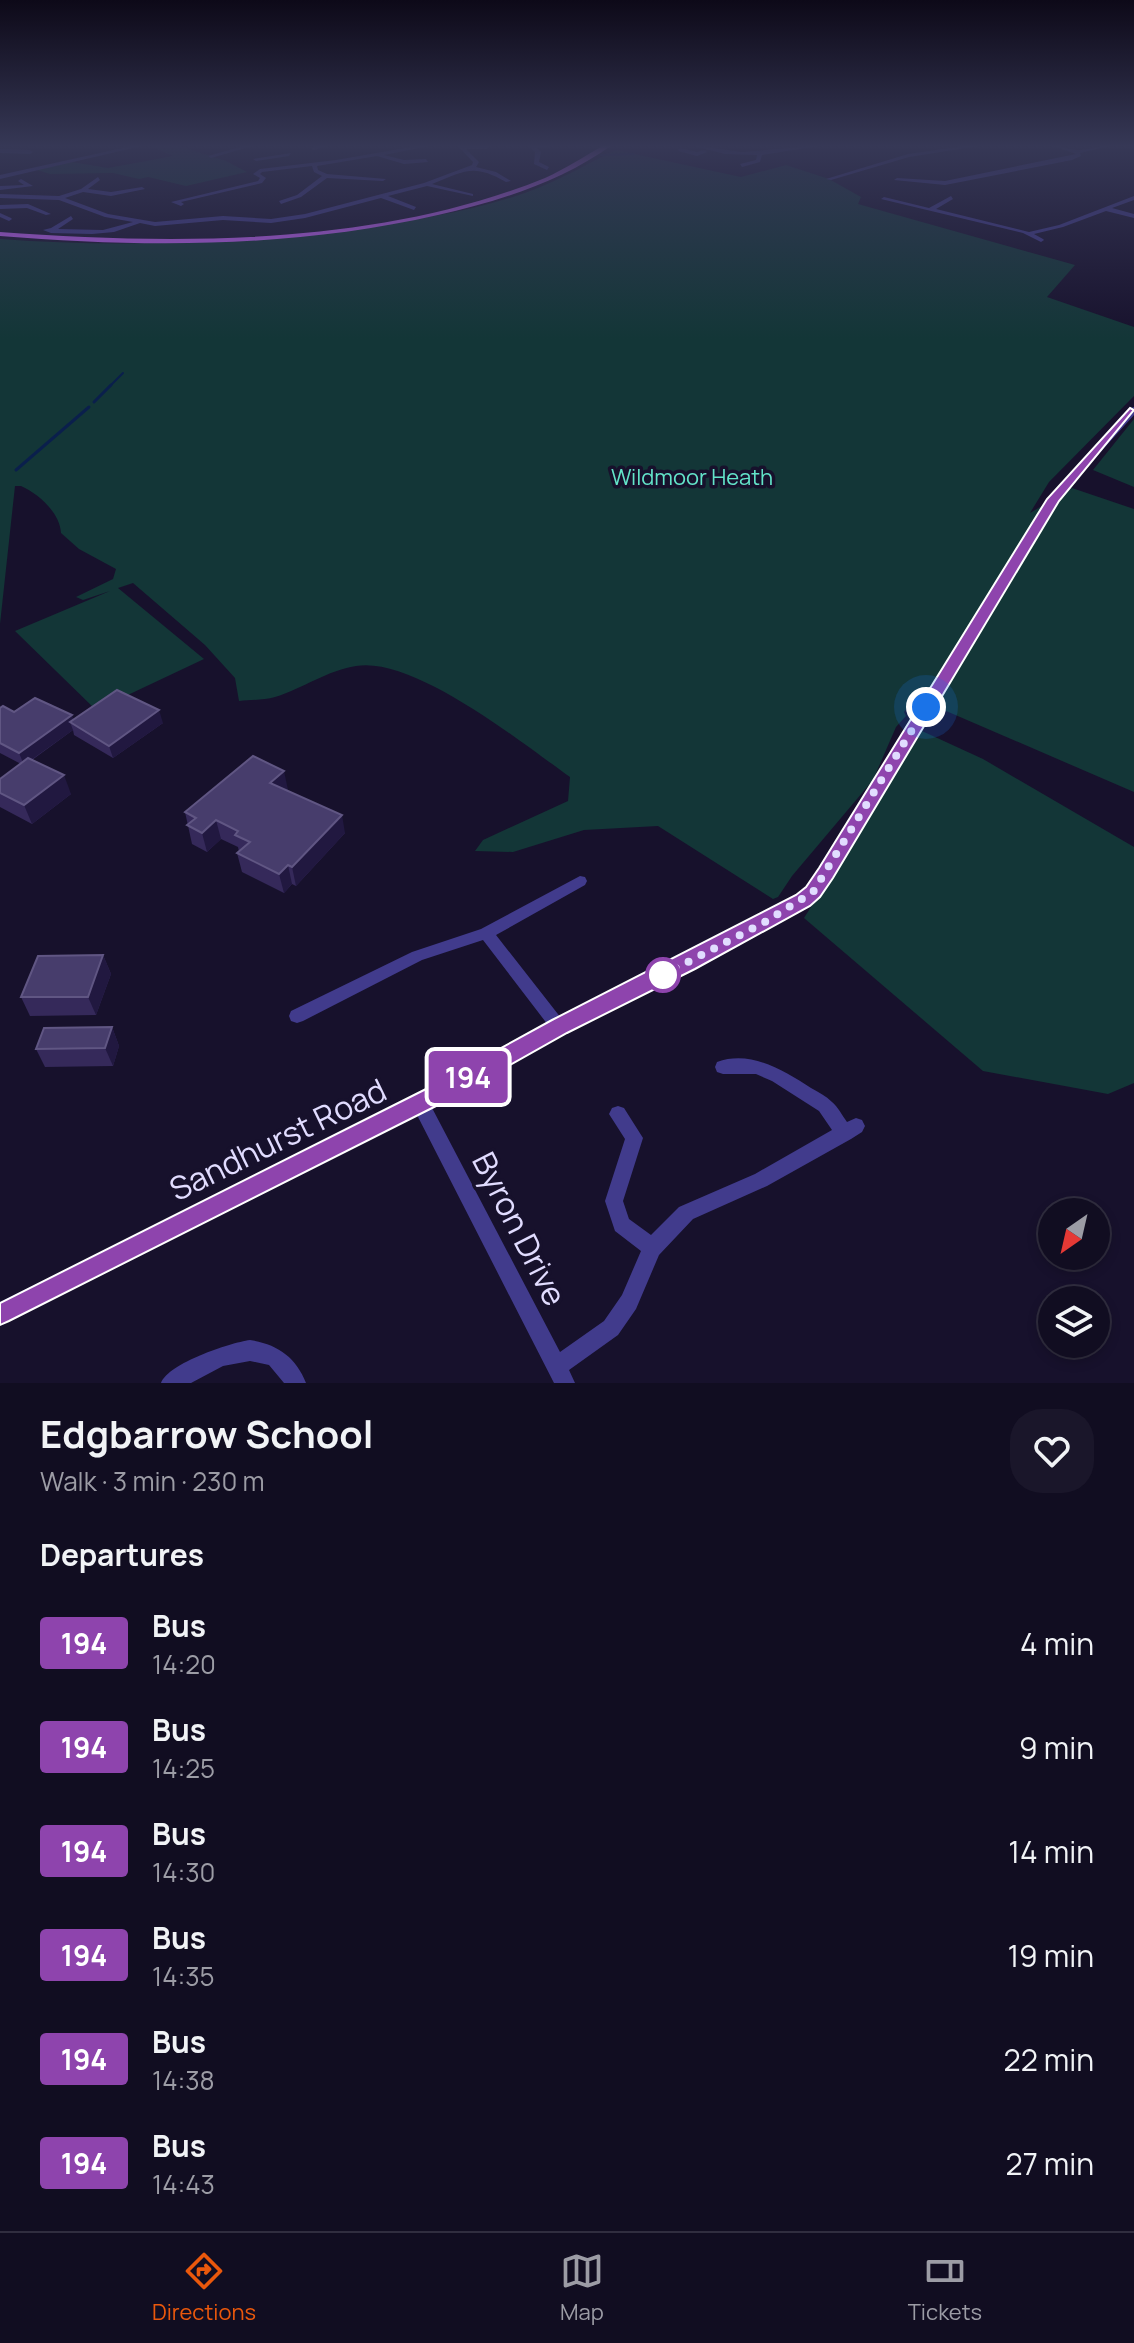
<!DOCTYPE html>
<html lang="en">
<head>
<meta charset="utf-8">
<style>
	:root { --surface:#110d21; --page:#1a162a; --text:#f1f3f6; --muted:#9c9ca5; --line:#302d3f; --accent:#ea580c }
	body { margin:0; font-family:Manrope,sans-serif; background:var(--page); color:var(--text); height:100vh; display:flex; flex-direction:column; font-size:30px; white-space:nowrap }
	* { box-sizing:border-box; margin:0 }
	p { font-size:26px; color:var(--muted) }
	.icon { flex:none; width:44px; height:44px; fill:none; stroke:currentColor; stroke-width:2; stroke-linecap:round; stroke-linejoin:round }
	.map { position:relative; height:1383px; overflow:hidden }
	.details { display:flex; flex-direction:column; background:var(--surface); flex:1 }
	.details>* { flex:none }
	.badge { padding:0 16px; border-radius:6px; font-size:28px; line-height:52px }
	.needle { width:52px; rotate:214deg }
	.fabs { position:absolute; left:1038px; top:1198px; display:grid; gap:16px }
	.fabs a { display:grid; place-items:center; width:72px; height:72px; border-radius:50%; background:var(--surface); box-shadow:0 4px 12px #0003,0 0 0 2px var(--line); font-size:40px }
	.you { position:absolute; width:40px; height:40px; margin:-20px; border:6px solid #fff; border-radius:50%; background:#1a73e8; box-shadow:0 0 0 12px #1a73e833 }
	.map>.badge { position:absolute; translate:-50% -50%; box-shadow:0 0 0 4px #fff }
	h2 { padding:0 40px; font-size:30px; line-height:72px }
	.round { display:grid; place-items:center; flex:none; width:84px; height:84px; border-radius:32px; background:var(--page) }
	.headline { display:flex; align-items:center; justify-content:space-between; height:136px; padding:0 40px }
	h1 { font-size:38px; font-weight:700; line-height:60px }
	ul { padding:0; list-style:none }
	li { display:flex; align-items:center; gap:24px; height:104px; padding:0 40px }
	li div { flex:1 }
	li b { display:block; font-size:30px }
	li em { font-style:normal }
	li .badge { min-width:88px; font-weight:700; text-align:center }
	.dock { display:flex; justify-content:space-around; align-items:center; height:112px; border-top:2px solid var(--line); background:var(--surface); font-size:22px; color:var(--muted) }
	.dock a { display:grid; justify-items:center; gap:4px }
	.dock .current { color:var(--accent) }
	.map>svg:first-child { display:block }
</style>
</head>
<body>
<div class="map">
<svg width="1134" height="1383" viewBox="0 0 1134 1383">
	<rect width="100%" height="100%" fill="#17112c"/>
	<g fill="#133637">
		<path d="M 176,145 L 226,161 L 247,172 L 186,186 L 148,177 L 139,179 L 113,173 L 50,174 L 37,170 L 72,162 L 108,168 L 173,156 L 150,146 Z"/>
		<path d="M 616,150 L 741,177 L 786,165 L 829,179 L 861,197 L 858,204 L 1075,265 L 1047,297 L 1134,327 L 1134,396 L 1049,482 L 1030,513 L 1072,488 L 1134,509 L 1134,792 L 916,698 L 904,712 L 906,716 L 896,727 L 873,780 L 792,876 L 778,897 L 773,899 L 658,826 L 584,830 L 513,852 L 475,851 L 483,840 L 568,801 L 570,777 C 522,743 414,656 356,666 C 328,670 302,689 275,697 C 264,700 250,700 239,701 L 235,678 L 205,645 L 133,583 L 118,588 L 204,659 L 96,710 L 15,631 L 110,591 L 83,600 L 76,597 L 113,579 L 116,569 L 79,549 L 61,533 C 60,513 39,494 21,486 L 15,486 L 0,624 L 0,239 C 120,248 240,243 362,227 C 423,219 488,209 545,185 C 569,175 592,161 616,150 Z"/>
		<path d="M 1134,419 L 1134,487 L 1093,470 Z"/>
		<path d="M 922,731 L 983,759 L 1134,847 L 1134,1083 L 1108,1094 L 983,1071 L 804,918 Z"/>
	</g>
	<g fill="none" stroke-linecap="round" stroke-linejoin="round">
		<g stroke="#0a1f4c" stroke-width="2">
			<path d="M 601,155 L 634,154"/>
			<path d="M 109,387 L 123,373"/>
		</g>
		<g stroke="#0a1f4c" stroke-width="3">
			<path d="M 94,402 L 111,385"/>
			<path d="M 16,470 L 89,407"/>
		</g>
		<g fill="#413b8c" fill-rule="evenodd">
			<path d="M 136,145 L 146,145 L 0,179 L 0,175 Z"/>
			<path d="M 247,145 L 256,145 L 211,158 L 208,156 Z"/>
			<path d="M 320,145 L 331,145 L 314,150 L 311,148 Z"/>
			<path d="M 422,145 L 434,145 L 384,155 L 404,160 L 426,159 L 428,162 L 404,164 L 377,156 L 317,166 L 318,170 L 327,174 L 386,179 L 383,181 L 327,178 L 301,197 L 281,204 L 279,201 L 297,195 L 322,176 L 314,172 L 312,166 L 262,172 L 260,174 L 266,178 L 262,183 L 181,202 L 184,204 L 181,206 L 171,202 L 258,181 L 260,178 L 253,174 L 260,169 L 336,160 Z"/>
			<path d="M 457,145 L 489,146 L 487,149 L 466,149 L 479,162 L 476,167 L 496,172 L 511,181 L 506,182 C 473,163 465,171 432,184 L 473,194 L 473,196 L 427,186 L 388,196 L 416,207 L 414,210 L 381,198 L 305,218 L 271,223 L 223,220 L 155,226 L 140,223 L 114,232 L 92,234 L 51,233 L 43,230 L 51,228 L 71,216 L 73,219 L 58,229 L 103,230 L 133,222 L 105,217 L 59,200 L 0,198 L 0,194 L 59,196 L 81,189 L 98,177 L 100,180 L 88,189 L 111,192 L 142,187 L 145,189 L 111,196 L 83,192 L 65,198 L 108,214 L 155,222 L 223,216 L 271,219 L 305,214 L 424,183 L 472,165 L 473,162 Z"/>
			<path d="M 528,145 L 561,145 L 537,148 L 541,152 L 539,162 L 549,167 L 547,170 L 534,164 L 535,152 Z"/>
			<path d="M 690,145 L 742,152 L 825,145 L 762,155 L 760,162 L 742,167 L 740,164 L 756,160 L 757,155 L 725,154 Z"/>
			<path d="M 971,145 L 985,145 L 909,157 L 831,180 L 826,179 L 908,154 Z"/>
			<path d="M 1051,145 C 1060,145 1069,150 1078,150 C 1090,150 1101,145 1113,145 L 1080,153 L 1081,156 L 1072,160 L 945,185 L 894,180 L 897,178 L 945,181 L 1076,154 Z"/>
			<path d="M 680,148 L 697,152 L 704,150 L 707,152 L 697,156 L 678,151 Z"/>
			<path d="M 0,149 L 30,150 L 33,152 L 30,154 L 0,153 Z"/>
			<path d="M 291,153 L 289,156 L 256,161 L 253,159 Z"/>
			<path d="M 21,179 L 33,186 L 0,190 L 0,186 L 24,185 L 18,181 Z"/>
			<path d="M 951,196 L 953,199 L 936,209 L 1029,232 L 1059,225 L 1134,196 L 1134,200 L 1112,208 L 1134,214 L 1134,218 L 1106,211 L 1063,227 L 1034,234 L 1043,239 L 1044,240 L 1041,242 L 1023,233 L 881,199 L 884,197 L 929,208 Z"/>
			<path d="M 28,204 L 51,214 L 46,215 L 27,208 L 0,209 L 0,205 Z"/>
			<path d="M 0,213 L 11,218 L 12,219 L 9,221 L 0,217 Z"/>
			<path d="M 1134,407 L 1134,415 L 1057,500 L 825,886 L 808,905 L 565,1032 L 431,1106 L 560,1352 L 604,1321 L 622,1295 L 641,1251 L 615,1231 L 605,1201 L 625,1139 L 609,1114 L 612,1108 L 618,1106 L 624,1108 L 643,1138 L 623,1201 L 629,1219 L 651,1235 L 679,1207 L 755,1174 L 832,1130 L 819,1111 L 772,1081 L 756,1074 L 723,1074 L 717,1072 L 715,1067 L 717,1062 C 751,1050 783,1070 811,1088 C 818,1092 826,1096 832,1102 C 838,1107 842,1115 847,1122 L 856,1118 L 862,1120 L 865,1126 L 862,1132 L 851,1139 L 767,1186 L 693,1219 L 659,1255 L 636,1309 L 618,1335 L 569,1370 L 575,1383 L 554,1383 L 416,1113 L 0,1322 L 0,1302 L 430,1090 L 548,1025 L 483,940 L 422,960 L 303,1021 L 297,1023 L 291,1021 L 289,1016 L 291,1011 L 412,952 L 481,929 L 580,876 L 585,877 L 587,881 L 585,885 L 496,935 L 561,1018 L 798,897 L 815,878 L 1048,499 L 1131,408 Z"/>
			<path d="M 250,1340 C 277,1344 296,1357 306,1383 L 284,1383 L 269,1365 L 250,1361 L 223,1366 L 191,1383 L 161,1383 C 169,1363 229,1343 250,1340 Z"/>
		</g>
		<path fill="#cc63ff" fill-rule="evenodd" d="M 604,145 L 612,145 C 561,182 499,201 438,215 C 294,248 146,248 0,236 L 0,232 C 178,245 378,246 545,178 C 565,169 585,156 604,145 Z"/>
	</g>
	<g fill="#35295a">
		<path d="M 0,708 L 14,712 L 74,720 L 163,723 L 113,758 L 74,735 L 73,730 L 32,760 L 71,794 L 32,824 L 0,807 L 0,779 L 21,764 L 0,753 Z"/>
		<path d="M 287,790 L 345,833 L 296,886 L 292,884 L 284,893 L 242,872 L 237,853 L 239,852 L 238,847 L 221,839 L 207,852 L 192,844 L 185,812 L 288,790 Z"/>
		<path d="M 103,955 L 111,974 L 96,1015 L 30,1016 L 21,997 Z"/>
		<path d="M 112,1027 L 119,1046 L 113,1066 L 45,1067 L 36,1049 Z"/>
	</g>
	<g fill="#211840">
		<path d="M 159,710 L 163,723 L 113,758 L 109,746 Z"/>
		<path d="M 72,715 L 76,726 L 70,722 L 73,730 L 24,765 L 19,753 Z"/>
		<path d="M 284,771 L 288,790 L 274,801 L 270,783 Z"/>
		<path d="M 64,775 L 71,794 L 32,824 L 24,805 Z"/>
		<path d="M 342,815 L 345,833 L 296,886 L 292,867 Z"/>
		<path d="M 216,820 L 221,839 L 207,852 L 202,833 Z"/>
		<path d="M 288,865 L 292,884 L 284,893 L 279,874 Z"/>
		<path d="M 103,955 L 111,974 L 96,1015 L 88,997 Z"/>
		<path d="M 112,1027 L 119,1046 L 113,1066 L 105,1048 Z"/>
	</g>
	<g fill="#473d6c" stroke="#605683" stroke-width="2">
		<path d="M 117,690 L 159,710 L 109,746 L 70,722 Z"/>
		<path d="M 35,698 L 72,715 L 19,753 L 0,743 L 0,708 L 3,706 L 14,712 Z"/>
		<path d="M 253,756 L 284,771 L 270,783 L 342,815 L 292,867 L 288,865 L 279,874 L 237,853 L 250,842 L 235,835 L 238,831 L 216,820 L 202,833 L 187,825 L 196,818 L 185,812 Z"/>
		<path d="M 28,758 L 64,775 L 24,805 L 0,793 L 0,779 Z"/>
		<path d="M 103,955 L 88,997 L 21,997 L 38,956 Z"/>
		<path d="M 112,1027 L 105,1048 L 36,1049 L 44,1028 Z"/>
	</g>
	<linearGradient id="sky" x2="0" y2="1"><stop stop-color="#0d0918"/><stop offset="0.43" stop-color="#363856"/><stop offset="1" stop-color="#363856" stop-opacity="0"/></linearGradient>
	<rect width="1134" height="339" fill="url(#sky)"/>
	<path fill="#8e44ad" stroke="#fff" stroke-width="2" d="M 1130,408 L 1134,410 L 1059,501 L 833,878 L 820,897 L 810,906 L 695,969 L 567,1033 L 444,1102 L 9,1321 L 0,1325 L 0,1303 L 428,1088 L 552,1020 L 796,895 L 806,887 L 819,868 L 1047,499 Z"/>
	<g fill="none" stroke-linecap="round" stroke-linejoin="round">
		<path stroke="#e1dcff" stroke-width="8" stroke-dasharray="0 14.4" d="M 663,975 L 765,922 L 813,892 L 926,707"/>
	</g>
	<circle fill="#fff" stroke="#8e44ad" stroke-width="4" cx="663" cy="975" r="16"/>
	<g text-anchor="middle" stroke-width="7" stroke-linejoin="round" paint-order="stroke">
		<g font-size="22" fill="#63e4c9" stroke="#17112c">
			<text x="692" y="485">Wildmoor Heath</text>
		</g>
		<g font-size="32" fill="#e1dcff" stroke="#17112c">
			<text transform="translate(278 1140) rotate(-26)" y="11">Sandhurst Road</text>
			<text transform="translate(519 1229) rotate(63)" y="11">Byron Drive</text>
		</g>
	</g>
</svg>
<div class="fabs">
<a><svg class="needle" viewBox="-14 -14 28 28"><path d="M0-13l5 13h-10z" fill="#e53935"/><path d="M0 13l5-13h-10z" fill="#9c9ca5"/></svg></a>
<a><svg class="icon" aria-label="layers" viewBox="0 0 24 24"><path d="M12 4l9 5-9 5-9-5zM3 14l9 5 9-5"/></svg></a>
</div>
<div class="you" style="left:926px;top:707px"></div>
<b class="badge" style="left:468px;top:1077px;background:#8e44ad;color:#fff">194</b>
</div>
<section class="details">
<div class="headline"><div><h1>Edgbarrow School</h1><p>Walk · 3 min · 230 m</p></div><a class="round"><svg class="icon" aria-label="heart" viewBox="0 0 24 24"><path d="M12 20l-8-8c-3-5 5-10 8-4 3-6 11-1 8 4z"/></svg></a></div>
<h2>Departures</h2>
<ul>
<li><span class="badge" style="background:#8e44ad;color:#fff">194</span><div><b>Bus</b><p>14:20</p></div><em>4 min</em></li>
<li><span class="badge" style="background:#8e44ad;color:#fff">194</span><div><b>Bus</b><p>14:25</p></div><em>9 min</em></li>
<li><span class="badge" style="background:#8e44ad;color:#fff">194</span><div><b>Bus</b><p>14:30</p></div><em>14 min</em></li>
<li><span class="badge" style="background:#8e44ad;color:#fff">194</span><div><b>Bus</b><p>14:35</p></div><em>19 min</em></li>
<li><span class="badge" style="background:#8e44ad;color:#fff">194</span><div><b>Bus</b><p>14:38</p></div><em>22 min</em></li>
<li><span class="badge" style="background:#8e44ad;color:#fff">194</span><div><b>Bus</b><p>14:43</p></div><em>27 min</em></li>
</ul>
</section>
<nav class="dock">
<a class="current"><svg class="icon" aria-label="directions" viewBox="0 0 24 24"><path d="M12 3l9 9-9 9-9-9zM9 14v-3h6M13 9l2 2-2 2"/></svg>Directions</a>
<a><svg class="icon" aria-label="map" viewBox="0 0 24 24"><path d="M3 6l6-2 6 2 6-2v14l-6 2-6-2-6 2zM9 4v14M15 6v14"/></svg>Map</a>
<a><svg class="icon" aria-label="tickets" viewBox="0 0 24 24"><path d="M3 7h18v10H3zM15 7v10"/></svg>Tickets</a>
</nav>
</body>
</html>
